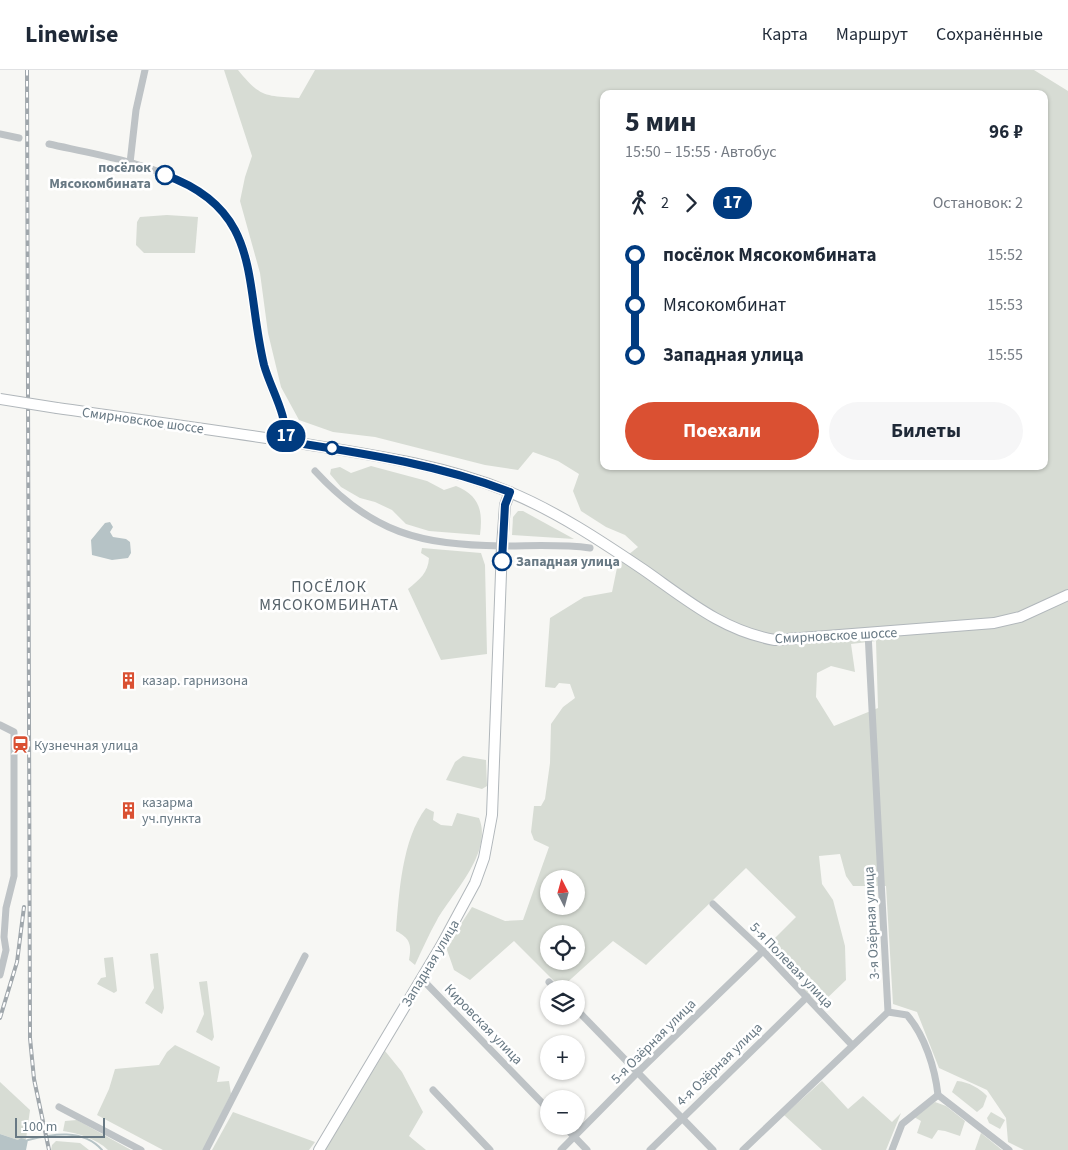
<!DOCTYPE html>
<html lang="ru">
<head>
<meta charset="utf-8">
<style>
	:root { --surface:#fff; --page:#f6f6f7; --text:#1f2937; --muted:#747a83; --line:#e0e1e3; --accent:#da5032 }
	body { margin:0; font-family:"Source Sans 3",sans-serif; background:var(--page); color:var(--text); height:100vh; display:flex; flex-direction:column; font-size:19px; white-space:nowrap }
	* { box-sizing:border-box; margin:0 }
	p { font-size:16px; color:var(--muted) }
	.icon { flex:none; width:28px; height:28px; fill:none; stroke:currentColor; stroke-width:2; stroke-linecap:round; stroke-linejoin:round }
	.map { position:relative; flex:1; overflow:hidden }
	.sheet { position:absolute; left:600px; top:20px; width:448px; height:380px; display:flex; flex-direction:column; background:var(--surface); border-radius:10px; box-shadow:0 1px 4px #0004 }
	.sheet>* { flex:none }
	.badge { padding:0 10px; border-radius:16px; font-size:18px; line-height:32px }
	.needle { width:32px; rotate:354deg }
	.buttons { position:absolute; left:540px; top:800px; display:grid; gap:10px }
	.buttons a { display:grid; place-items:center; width:45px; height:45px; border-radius:50%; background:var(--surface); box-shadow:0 1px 4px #0004; font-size:25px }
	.scale { position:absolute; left:15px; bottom:12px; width:90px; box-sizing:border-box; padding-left:5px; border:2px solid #687984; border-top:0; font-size:14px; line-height:18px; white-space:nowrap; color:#687984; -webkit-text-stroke:4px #fff; paint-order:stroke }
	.map>.badge { position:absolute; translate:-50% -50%; box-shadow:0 0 0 2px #fff }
	.legs { display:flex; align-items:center; gap:8px; height:55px; padding:0 25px; font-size:16px }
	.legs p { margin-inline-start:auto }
	.summary { display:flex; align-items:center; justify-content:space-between; height:85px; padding:0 25px }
	h1 { font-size:28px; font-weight:700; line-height:38px }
	.primary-button { display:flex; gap:10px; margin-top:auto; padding:10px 25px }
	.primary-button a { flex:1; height:58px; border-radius:30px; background:var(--accent); color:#fff; font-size:20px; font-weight:700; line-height:58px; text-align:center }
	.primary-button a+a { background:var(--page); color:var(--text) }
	ul { padding:0 25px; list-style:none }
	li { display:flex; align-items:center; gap:18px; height:50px; font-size:19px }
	li i { display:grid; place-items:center; width:8px; height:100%; margin:0 6px; background:currentColor }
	li i::after { content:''; width:12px; height:12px; margin:-6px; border:4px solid; border-radius:50%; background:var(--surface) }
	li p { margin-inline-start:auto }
	li:first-child i { background:linear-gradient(#0000 50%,currentColor 0) }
	li:last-child i { background:linear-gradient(currentColor 50%,#0000 0) }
	header { display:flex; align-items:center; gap:30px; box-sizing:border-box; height:70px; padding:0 25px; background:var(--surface); border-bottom:1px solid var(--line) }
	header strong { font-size:24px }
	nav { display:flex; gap:28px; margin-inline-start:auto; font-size:18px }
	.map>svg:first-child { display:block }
</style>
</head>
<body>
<header>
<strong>Linewise</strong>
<nav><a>Карта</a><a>Маршрут</a><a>Сохранённые</a></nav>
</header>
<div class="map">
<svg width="1068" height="1080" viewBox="0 0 1068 1080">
	<rect width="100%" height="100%" fill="#f7f7f4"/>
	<g fill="#d7dcd4" fill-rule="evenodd">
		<path d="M 224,0 L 238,0 C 260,27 265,26 299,28 L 315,0 L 1034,0 L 1068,21 L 1068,1080 L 1024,1080 L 1008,1072 L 1006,1048 L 987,1020 L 939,998 L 917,942 L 893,934 L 886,816 L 853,816 L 846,806 L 840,784 L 819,786 L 822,814 L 833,830 L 845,876 L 846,910 L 821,934 L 802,919 L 804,906 L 772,871 L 796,847 L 746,798 L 646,895 L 613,871 L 561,918 L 514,871 L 470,910 L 454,900 L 446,877 L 472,837 L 505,851 L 523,850 L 549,777 L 534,770 L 531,762 L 534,736 L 541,736 L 545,729 L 550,693 L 551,654 L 563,637 L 575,628 L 570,614 L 559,613 L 555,618 L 545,617 L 550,548 L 584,527 L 612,522 L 618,493 L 638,477 L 625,465 L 606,457 L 581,441 L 573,421 L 579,404 L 558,391 L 533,382 L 518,400 L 485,395 L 375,367 L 333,362 L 299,350 L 281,317 L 268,263 L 260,203 L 240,131 L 245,107 L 252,86 ZM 604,24 L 1044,24 L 1044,396 L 604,396 ZM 876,571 L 878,638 L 834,656 L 816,627 L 817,603 L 831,596 L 855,602 L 851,574 ZM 549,809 L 576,809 L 576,836 L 549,836 ZM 549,864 L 576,864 L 576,891 L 549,891 Z"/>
		<path d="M 167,145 L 198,147 L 195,183 L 144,183 L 136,175 L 137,152 L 140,147 Z"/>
		<path d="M 371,396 L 427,411 L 444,420 L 456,416 C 480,426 483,441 480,465 L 429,461 L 406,454 L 392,440 L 375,432 L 360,428 L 341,417 L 330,404 L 331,399 L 340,397 L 351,403 Z"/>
		<path d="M 518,441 L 523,441 L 574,469 L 512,465 L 513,447 Z"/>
		<path d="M 422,478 L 481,483 L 485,495 L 487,584 L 441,590 L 408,519 C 420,509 428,503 429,488 L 421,483 Z"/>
		<path d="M 463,686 L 486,690 L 487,716 L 482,719 L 446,710 L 455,692 Z"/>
		<path d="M 426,738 L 434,742 L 433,750 L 441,755 L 452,756 L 457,743 L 479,748 C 493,782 454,821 437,850 C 429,864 422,880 415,895 L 409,890 C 412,875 410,868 396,861 C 399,823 402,769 426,738 Z"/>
		<path d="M 158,883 L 164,938 L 162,944 L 145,933 L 154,918 L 150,884 Z"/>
		<path d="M 113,887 L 117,921 L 114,923 L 97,914 L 101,908 L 106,907 L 104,888 Z"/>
		<path d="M 207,911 L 214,967 L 212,971 L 196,962 L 204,944 L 199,912 Z"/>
		<path d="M 175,975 L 220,997 L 217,1012 L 229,1011 L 231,1024 L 203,1080 L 163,1080 L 97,1045 L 109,1019 L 115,999 L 159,995 L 167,982 Z"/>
		<path d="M 385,981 L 402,1002 L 423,1042 L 409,1066 L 426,1080 L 325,1080 Z"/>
		<path d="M 822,1011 L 848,1039 L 863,1026 L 892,1052 L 901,1043 L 886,1080 L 822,1080 L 784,1045 Z"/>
		<path d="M 957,1011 C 969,1012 979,1018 987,1026 L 983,1037 L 977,1042 L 952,1022 Z"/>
		<path d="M 0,1012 L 30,1040 L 26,1069 L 18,1070 L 0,1064 Z"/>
		<path d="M 935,1032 L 946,1036 L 965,1051 L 960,1066 L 945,1061 L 938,1060 L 932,1069 L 917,1063 L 921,1051 L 914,1047 Z"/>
		<path d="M 233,1042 L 315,1072 L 309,1080 L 212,1080 Z"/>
		<path d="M 991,1042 L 1005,1050 L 1000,1059 L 989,1053 L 987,1048 Z"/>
		<path d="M 77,1050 L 131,1080 L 108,1080 C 97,1069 78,1063 63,1061 L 65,1051 Z"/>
		<path d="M 981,1063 L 1002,1080 L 975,1080 Z"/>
		<path d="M 56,1071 L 80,1073 L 89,1080 L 51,1080 L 52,1075 Z"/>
	</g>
	<g fill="#b6c3c6">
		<path d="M 110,452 L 113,457 L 110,462 L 113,467 L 126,469 L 130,472 L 131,483 L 128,488 L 112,490 L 92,485 L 91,470 L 105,453 Z"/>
		<path d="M 0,1064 L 18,1070 L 21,1068 L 28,1070 L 26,1080 L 0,1080 Z"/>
	</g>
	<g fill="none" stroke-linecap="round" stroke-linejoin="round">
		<path stroke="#b6c3c6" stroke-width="2" d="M 28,1070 C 52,1064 83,1058 102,1080"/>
		<defs>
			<g id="secondary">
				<path d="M 57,338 C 140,350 222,361 305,374 C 373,385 443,395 507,421 C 556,441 601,471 644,500 C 687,530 723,561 775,570 L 994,553 L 1020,547 L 1068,525"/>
				<path d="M 319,1080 L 441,876 L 475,813 L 484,788 L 492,745 L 502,476 L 505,435 L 510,422"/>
			</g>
		</defs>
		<use href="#secondary" stroke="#b1b7bb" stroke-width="12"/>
		<g stroke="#bec3c6" stroke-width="7">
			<path d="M 0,64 L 19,68"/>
			<path d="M 49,74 C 112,88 216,102 242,171 C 255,205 254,245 261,280 C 263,291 266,303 269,314 C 276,334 288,349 285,371"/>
			<path d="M 130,93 L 136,40 L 145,0"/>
			<path d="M 315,401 C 372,463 420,475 502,476 C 532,476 561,474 590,478"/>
			<path d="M 0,655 L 14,662 L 14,806 L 6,838 L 4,867 L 6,880 L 0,905"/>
			<path d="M 713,834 L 763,881 L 852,975"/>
			<path d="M 421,908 L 549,1040"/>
			<path d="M 549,912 L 556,919"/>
			<path d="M 576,939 L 713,1080"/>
			<path d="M 888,942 L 907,945 C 925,966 935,998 938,1025 L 1009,1080"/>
			<path d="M 433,1020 L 490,1080"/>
			<path d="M 59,1037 L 141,1080"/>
			<path d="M 564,1056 L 587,1080"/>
			<path d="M 206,1080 L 305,886"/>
			<path d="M 561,1080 L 638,1002 L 763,881"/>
			<path d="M 650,1080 L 807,927"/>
			<path d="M 743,1080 L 888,942 L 868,563"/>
			<path d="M 892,1080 L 902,1054 L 938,1025"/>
		</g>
		<use href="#secondary" stroke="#fff" stroke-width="10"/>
		<defs>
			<g id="rail">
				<path d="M 27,0 L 30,968 L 34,1009 L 49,1080"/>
				<path d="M 0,948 L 17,892 L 24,837"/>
			</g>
		</defs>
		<use href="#rail" stroke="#a0a7ac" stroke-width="4"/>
		<use href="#rail" stroke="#fff" stroke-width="2" stroke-dasharray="5.5" stroke-linecap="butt"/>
		<defs>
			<path id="secondary-bridge" d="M 0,329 L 57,338"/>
		</defs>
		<use href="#secondary-bridge" stroke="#b1b7bb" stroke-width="12" stroke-linecap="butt"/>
		<use href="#secondary-bridge" stroke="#fff" stroke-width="10"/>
	</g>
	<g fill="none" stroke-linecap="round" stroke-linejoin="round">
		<defs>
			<path id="line-1" d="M 165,105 C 263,140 244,212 264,295 C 271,320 288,345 285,371 C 361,383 437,394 510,422 L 505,435 L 502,491"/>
		</defs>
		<use href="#line-1" stroke="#fff" stroke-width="11"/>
		<use href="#line-1" stroke="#003b80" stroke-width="8"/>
	</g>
	<defs>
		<symbol id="building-bare" viewBox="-9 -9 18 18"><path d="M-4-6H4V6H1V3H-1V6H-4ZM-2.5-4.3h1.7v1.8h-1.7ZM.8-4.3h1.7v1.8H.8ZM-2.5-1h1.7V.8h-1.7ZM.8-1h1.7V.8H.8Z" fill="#da5032" stroke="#fff" stroke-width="2.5" paint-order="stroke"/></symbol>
		<symbol id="station-bare" viewBox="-9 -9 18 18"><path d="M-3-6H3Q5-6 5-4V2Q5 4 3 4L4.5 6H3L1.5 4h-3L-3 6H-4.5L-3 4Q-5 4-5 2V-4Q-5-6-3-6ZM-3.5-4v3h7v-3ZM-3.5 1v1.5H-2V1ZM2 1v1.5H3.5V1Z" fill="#da5032" stroke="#fff" stroke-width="2.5" paint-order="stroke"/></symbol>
	</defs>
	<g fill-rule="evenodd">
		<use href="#building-bare" x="116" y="598" width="25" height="25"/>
		<use href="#station-bare" x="8" y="662" width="25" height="25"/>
		<use href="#building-bare" x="116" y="728" width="25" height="25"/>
	</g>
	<g fill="#fff" stroke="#003b80" stroke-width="2.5">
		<circle cx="165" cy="105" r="9"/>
		<circle cx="332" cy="378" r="6"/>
		<circle cx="502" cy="491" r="9"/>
	</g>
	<g text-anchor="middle" stroke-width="5" stroke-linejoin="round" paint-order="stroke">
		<g font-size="14" font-weight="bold" fill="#687984" stroke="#fff" text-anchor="end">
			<text x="151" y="102">посёлок<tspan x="151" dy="16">Мясокомбината</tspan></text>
			<text x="516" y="496" text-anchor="start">Западная улица</text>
		</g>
		<g font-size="14" fill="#687984" stroke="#fff">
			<text transform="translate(143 350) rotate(8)" y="5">Смирновское шоссе</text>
			<text transform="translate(836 565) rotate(-3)" y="5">Смирновское шоссе</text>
			<text transform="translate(871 853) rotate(-93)" y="5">3-я Озёрная улица</text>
			<text transform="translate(430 893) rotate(-59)" y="5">Западная улица</text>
			<text transform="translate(792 895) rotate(46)" y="5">5-я Полевая улица</text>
			<text transform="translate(484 954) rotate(46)" y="5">Кировская улица</text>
			<text transform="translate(653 971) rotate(-45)" y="5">5-я Озёрная улица</text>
			<text transform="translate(719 994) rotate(-44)" y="5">4-я Озёрная улица</text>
		</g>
		<g font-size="14" fill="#687984" stroke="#fff" text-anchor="start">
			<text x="142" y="615">казар. гарнизона</text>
			<text x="34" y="680">Кузнечная улица</text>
			<text x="142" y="737">казарма<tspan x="142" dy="16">уч.пункта</tspan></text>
		</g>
		<g font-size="16" letter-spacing="1" fill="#556169" stroke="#fff">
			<text x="329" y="522">ПОСЁЛОК<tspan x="329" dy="18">МЯСОКОМБИНАТА</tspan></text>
		</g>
	</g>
</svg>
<div class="buttons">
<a><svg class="needle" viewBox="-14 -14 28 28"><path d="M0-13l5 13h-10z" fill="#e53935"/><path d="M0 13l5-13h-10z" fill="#747a83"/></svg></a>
<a><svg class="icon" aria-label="locate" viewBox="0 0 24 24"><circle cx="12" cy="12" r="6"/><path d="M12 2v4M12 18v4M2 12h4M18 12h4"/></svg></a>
<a><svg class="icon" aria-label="layers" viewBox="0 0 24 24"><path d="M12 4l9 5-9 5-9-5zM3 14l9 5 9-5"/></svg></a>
<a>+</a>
<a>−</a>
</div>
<div class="scale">100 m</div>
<b class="badge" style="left:286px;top:366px;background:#003b80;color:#fff">17</b>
<section class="sheet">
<div class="summary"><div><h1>5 мин</h1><p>15:50 – 15:55 · Автобус</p></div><b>96 ₽</b></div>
<div class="legs"><svg class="icon" aria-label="walk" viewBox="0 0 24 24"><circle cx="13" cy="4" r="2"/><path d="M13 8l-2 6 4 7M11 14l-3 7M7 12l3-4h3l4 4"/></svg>2<svg class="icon" aria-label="forward" viewBox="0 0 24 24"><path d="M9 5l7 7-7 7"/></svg><b class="badge" style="background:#003b80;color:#fff">17</b><p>Остановок: 2</p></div>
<ul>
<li><i style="color:#003b80"></i><b>посёлок Мясокомбината</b><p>15:52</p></li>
<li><i style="color:#003b80"></i><span>Мясокомбинат</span><p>15:53</p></li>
<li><i style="color:#003b80"></i><b>Западная улица</b><p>15:55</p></li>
</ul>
<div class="primary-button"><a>Поехали</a><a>Билеты</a></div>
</section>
</div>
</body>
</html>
